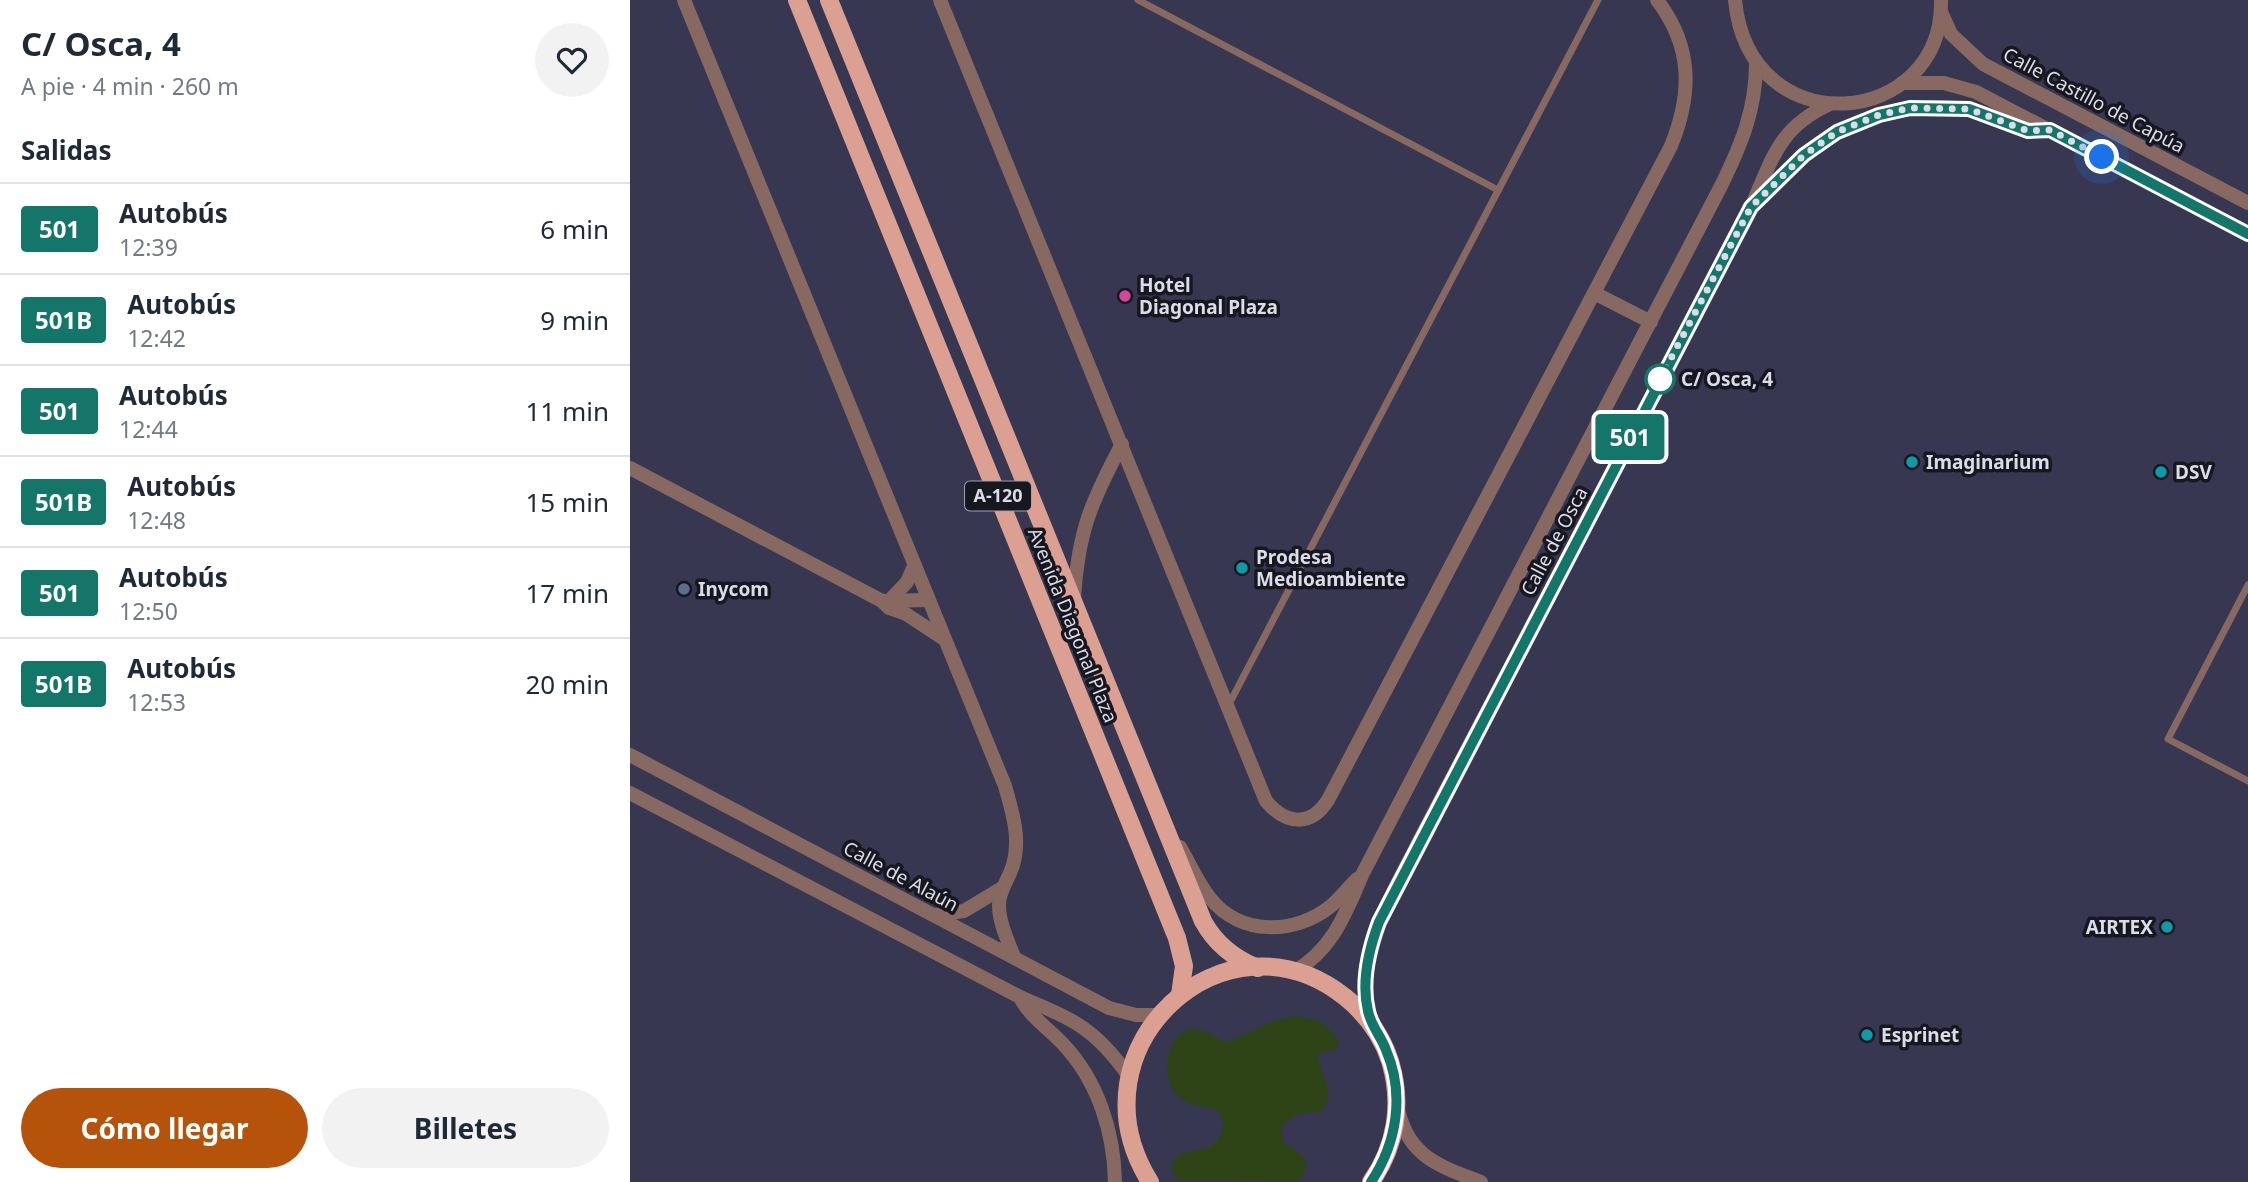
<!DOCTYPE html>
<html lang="es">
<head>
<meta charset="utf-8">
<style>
	:root { --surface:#fff; --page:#f2f2f3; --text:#1f2937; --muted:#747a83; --line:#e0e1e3; --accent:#b45309 }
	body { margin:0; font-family:"Noto Sans",sans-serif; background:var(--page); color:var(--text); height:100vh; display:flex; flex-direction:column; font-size:26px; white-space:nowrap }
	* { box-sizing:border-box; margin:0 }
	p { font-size:23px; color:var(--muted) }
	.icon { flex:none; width:38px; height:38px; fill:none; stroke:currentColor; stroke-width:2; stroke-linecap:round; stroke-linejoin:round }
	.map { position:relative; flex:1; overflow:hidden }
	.side { display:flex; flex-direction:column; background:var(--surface); width:630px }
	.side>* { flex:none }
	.badge { padding:0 14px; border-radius:5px; font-size:24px; line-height:46px }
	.you { position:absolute; width:35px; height:35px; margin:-18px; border:5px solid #fff; border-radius:50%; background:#1a73e8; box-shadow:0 0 0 10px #1a73e833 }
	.map>.badge { position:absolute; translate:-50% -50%; box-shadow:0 0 0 4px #fff }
	h2 { padding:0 21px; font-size:26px; line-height:63px }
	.round { display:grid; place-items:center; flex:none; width:74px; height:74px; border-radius:37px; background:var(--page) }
	.headline { display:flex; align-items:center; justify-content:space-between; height:119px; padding:0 21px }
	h1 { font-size:33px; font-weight:700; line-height:52px }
	.action { display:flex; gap:14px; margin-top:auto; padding:14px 21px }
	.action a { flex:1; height:80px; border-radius:42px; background:var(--accent); color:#fff; font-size:28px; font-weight:700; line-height:80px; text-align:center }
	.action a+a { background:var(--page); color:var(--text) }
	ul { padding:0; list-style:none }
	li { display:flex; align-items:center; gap:21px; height:91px; padding:0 21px; border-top:2px solid var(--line) }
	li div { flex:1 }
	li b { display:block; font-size:26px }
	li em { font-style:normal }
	li .badge { min-width:77px; font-weight:700; text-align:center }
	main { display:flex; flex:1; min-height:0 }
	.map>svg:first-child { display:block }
</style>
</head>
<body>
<main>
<section class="side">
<div class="headline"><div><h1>C/ Osca, 4</h1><p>A pie · 4 min · 260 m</p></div><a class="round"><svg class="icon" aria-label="heart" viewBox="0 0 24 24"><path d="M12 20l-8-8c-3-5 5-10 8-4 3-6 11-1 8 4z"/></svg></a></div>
<h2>Salidas</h2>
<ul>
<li><span class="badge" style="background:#147668;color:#fff">501</span><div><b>Autobús</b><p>12:39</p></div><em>6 min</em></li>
<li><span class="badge" style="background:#147668;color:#fff">501B</span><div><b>Autobús</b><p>12:42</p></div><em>9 min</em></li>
<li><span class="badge" style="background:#147668;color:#fff">501</span><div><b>Autobús</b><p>12:44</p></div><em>11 min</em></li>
<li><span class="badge" style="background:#147668;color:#fff">501B</span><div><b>Autobús</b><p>12:48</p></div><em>15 min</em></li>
<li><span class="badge" style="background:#147668;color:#fff">501</span><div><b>Autobús</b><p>12:50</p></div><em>17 min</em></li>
<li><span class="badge" style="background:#147668;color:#fff">501B</span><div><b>Autobús</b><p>12:53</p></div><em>20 min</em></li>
</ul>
<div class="action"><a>Cómo llegar</a><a>Billetes</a></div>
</section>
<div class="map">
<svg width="1618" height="1182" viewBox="0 0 1618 1182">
	<rect width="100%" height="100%" fill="#2e2e42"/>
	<rect fill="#373751" x="0" y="0" width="1618" height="1182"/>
	<path fill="#2e4417" d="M 667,1016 L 692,1022 L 709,1040 L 707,1049 L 691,1053 L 688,1057 C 691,1076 709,1095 690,1112 C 672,1114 659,1112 651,1131 L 654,1144 C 672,1151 687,1165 666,1182 L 546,1180 L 541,1166 C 554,1138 587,1165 594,1123 L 588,1111 C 573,1105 559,1107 547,1095 C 529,1077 536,1028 567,1029 C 579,1030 586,1040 598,1042 L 643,1021 Z"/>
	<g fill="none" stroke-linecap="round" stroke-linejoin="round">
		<g stroke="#876962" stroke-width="7">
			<path d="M 508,0 L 868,190"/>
			<path d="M 1618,585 L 1538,739 L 1618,781"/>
			<path d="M 598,706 L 968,0"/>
		</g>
		<g stroke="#876962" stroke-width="14">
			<path d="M 54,0 L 375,786 C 382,811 391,838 383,865 C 379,879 369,890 369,905 C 369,923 378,941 384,957"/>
			<path d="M 310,0 L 636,801 C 656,825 681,827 698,800 L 1041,146 C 1062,94 1063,47 1027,0"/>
			<path d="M 1105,0 C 1119,147 1314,129 1311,0"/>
			<path d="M 1311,12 L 1321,34 L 1353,64 L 1618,203"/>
			<path d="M 1272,83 L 1314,83 L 1346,92 L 1618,234"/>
			<path d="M 1127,202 C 1144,188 1156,170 1172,156 C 1218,117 1278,102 1337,109 C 1359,112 1377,126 1397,130 C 1404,132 1412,130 1419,130"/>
			<path d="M 964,293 L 1021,322"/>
			<path d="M 0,468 L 252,601 L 259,608 L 276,614 L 314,639"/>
			<path d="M 444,599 C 448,532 461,502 492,444"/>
			<path d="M 260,600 L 277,582 L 284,566"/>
			<path d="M 252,601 L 298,600"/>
			<path d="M 0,755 L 479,1008 L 506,1015 L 528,1015"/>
			<path d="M 0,793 L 390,997 C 442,1019 464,1027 498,1075"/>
			<path d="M 550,847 C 560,864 568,883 580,898 C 610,936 665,935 701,906 C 710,898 718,888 727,879"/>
			<path d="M 304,915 L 334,911 L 372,888"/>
			<path d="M 664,972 C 704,948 715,914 733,873 L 1091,186 C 1111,145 1126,110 1126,63"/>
			<path d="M 390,997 C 399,1016 418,1028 433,1044 C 468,1081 484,1132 485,1182"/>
			<path d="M 741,1022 C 721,958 761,898 788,843 L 1121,207 C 1143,158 1148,128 1200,104"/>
			<path d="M 769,1113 C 780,1158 812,1167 851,1182"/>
		</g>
		<g stroke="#dca093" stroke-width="18">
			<path d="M 167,0 L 547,938 L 554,966 L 550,995"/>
			<path d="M 199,0 L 573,921 C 585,943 605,959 628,968"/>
			<path d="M 520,1182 C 436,1047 596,902 715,997 C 736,1014 752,1036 760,1061 C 773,1104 766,1146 741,1182"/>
		</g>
	</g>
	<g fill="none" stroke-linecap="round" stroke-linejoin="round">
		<defs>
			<path id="line" d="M 741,1182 C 767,1143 775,1094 756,1050 C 751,1036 741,1026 738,1011 C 731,982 739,949 749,922 L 1121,207 L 1174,155 L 1207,132 L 1249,115 L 1280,108 L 1339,109 L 1398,131 L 1420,130 L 1618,234"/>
		</defs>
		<use href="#line" stroke="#fff" stroke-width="16"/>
		<use href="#line" stroke="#147668" stroke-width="10"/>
		<path stroke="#dbdbe9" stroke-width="7" stroke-dasharray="0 12.6" d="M 1030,379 L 1121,207 L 1174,155 L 1207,132 L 1249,115 L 1280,108 L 1339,109 L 1398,131 L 1420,130 L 1472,157"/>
	</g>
	<circle fill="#d1479c" stroke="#171720" stroke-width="2.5" cx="495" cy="296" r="7"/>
	<circle fill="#fff" stroke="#147668" stroke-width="3.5" cx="1030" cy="379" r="14"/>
	<g fill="#0f9aa8" stroke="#171720" stroke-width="2.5">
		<circle cx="1282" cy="462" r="7"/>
		<circle cx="1531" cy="472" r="7"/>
		<circle cx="612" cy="568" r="7"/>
		<circle cx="1537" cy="927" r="7"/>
		<circle cx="1237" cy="1035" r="7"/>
	</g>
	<circle fill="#5c6f8a" stroke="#171720" stroke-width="2.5" cx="54" cy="589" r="7"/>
	<g text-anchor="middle" stroke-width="7" stroke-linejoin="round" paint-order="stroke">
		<rect fill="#171720" stroke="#a0a0ad" stroke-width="2" x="335" y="481.5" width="66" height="29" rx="5"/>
		<g font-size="18" font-weight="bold" fill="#dbdbe9">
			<text x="368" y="502">A-120</text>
		</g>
		<g font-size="19" fill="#dbdbe9" stroke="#171720">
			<text transform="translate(1464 100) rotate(28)" y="7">Calle Castillo de Capúa</text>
			<text transform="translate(924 541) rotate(-62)" y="7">Calle de Osca</text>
			<text transform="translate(443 625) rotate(68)" y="7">Avenida Diagonal Plaza</text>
			<text transform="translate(271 876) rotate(28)" y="7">Calle de Alaún</text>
		</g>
		<g font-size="19" font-weight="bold" fill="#dbdbe9" stroke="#171720" text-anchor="start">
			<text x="509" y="292">Hotel<tspan x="509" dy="22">Diagonal Plaza</tspan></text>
			<text x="1296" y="469">Imaginarium</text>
			<text x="1545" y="479">DSV</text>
			<text x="626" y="564">Prodesa<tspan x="626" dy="22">Medioambiente</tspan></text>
			<text x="68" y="596">Inycom</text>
			<text x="1523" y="934" text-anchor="end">AIRTEX</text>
			<text x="1251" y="1042">Esprinet</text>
		</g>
		<g font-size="19" font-weight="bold" fill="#dbdbe9" stroke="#171720" text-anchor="start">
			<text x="1051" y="386">C/ Osca, 4</text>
		</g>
	</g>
</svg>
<div class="you" style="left:1472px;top:157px"></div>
<b class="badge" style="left:1000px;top:437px;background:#147668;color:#fff">501</b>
</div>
</main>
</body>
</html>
